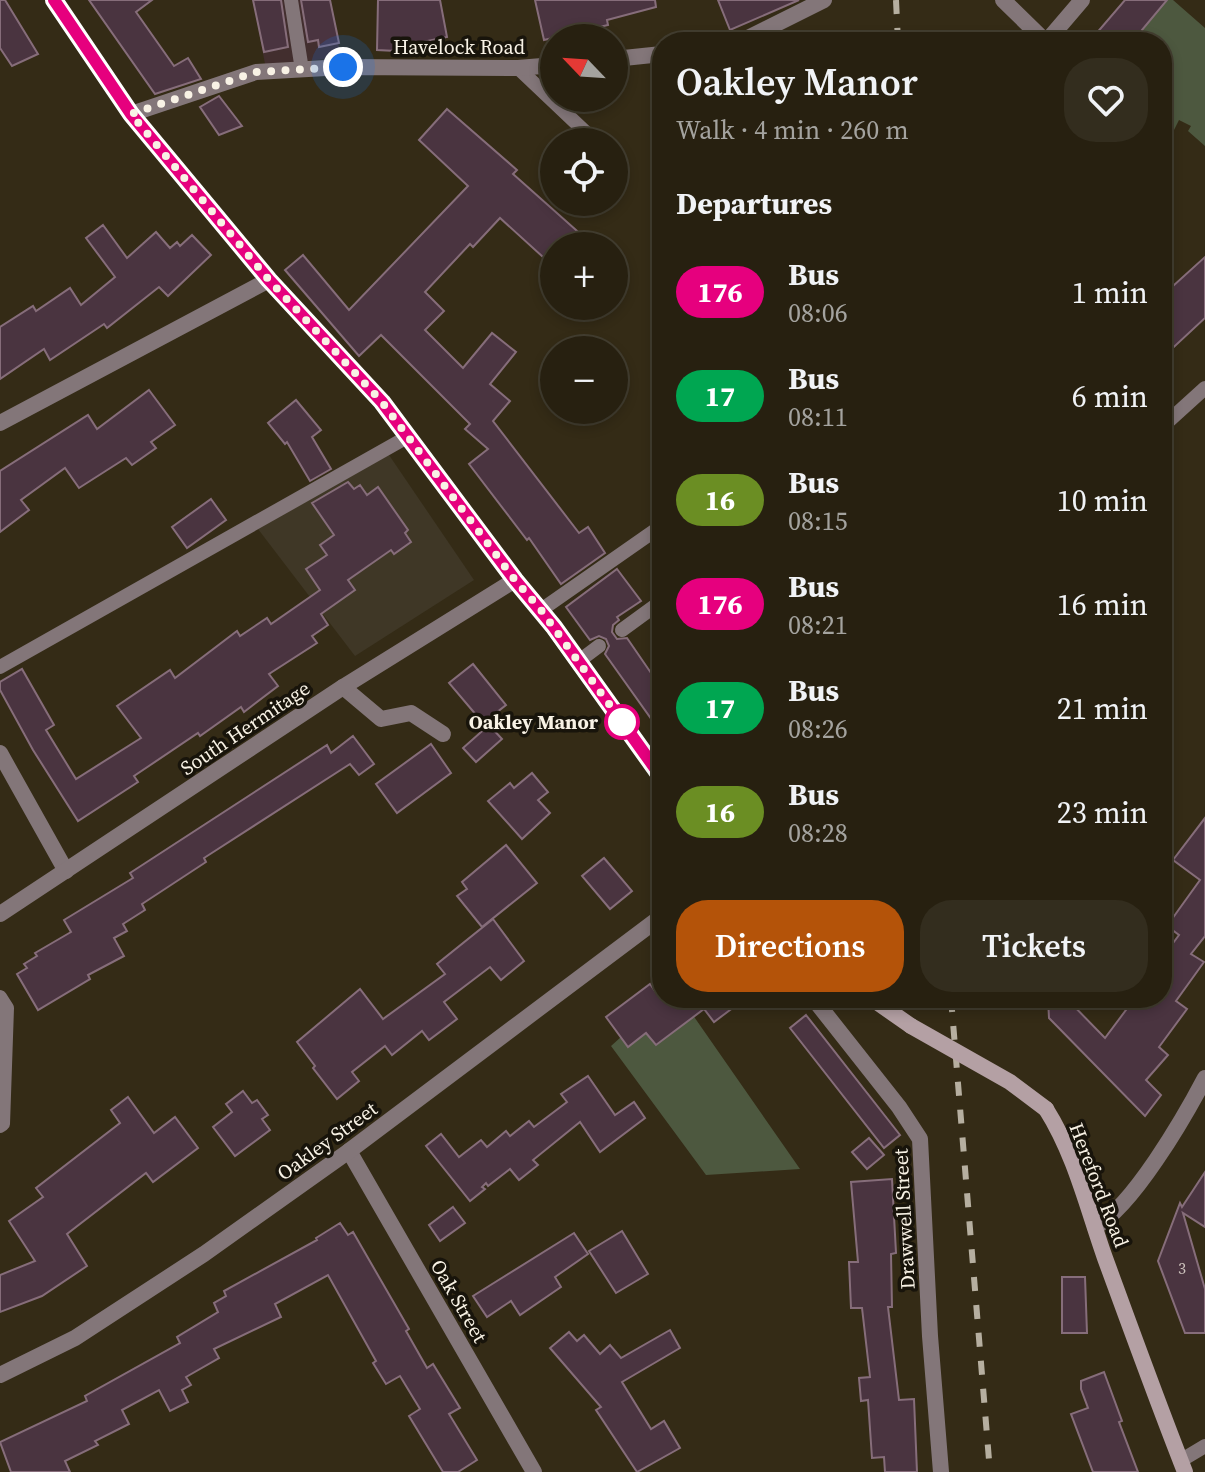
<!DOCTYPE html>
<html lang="en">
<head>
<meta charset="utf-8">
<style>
	:root { --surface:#272010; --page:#332d1e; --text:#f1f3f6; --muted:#a4a39f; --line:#433e30; --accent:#b45309 }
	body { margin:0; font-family:"Source Serif 4",serif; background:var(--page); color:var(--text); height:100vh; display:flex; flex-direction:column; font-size:30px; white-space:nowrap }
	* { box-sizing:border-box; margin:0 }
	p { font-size:26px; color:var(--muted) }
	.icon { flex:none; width:44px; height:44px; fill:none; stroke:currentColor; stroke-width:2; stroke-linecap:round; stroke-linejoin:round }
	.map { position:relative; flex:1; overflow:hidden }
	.details { position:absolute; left:652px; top:32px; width:520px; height:976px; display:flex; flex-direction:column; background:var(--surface); border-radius:32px; box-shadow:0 4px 12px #0003,0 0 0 2px var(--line) }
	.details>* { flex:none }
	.badge { padding:0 16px; border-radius:26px; font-size:28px; line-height:52px }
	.needle { width:52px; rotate:295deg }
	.tools { position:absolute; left:540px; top:24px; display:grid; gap:16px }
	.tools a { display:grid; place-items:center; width:88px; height:88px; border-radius:50%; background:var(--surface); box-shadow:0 4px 12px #0003,0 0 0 2px var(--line); font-size:40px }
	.you { position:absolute; width:40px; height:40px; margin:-20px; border:6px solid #fff; border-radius:50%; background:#1a73e8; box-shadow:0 0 0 12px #1a73e833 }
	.map>.badge { position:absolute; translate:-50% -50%; box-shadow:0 0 0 4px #fff }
	h2 { padding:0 24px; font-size:30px; line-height:72px }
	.round { display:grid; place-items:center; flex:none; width:84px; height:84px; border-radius:32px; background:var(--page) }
	.overview { display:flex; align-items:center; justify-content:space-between; height:136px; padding:0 24px }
	h1 { font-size:38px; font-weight:600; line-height:60px }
	.button { display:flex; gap:16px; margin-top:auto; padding:16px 24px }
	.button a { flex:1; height:92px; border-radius:32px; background:var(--accent); color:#fff; font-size:32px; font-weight:600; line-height:92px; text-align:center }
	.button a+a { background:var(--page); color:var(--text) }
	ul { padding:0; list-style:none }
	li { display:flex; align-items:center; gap:24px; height:104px; padding:0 24px }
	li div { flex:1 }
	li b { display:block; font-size:30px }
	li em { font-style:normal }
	li .badge { min-width:88px; font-weight:700; text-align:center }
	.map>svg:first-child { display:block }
</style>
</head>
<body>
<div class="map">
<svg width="1205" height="1472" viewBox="0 0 1205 1472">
	<rect width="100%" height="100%" fill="#342b16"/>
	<path fill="#422e2e" d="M 253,0 L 330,0 L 341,58 L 265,64 Z"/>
	<path fill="#3f3726" d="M 389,455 L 474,580 L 355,656 L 258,529 Z"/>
	<g fill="#4d583f">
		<path d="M 1166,0 L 1173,0 L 1205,28 L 1205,146 L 1188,131 L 1191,126 L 1179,120 L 1169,140 L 1162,133 L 1162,42 L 1138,42 L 1135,39 Z"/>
		<path d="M 662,995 L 662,998 L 681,998 L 800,1169 L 706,1175 L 611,1046 L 621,1037 L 629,1046 L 646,1033 L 656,1045 L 678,1028 L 672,1014 L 660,997 Z"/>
	</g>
	<g fill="#4a3440" stroke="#866d7a" stroke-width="2">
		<path d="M 0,0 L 5,0 L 38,54 L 12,66 L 0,48 Z"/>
		<path d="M 89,0 L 152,0 L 136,12 L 174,66 L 188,58 L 201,79 L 155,94 Z"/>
		<path d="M 253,0 L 281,0 L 288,47 L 264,52 Z"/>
		<path d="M 301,0 L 330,0 L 339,43 L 319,47 L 318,40 L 308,42 Z"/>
		<path d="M 378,0 L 440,0 L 447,37 L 417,43 L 416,52 L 377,50 Z"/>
		<path d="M 535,0 L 655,0 L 656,7 L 607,20 L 608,25 L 544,40 Z"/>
		<path d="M 718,0 L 799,0 L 730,30 Z"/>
		<path d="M 1125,0 L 1167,0 L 1132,42 L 1089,42 Z"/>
		<path d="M 219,96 L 242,126 L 219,135 L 200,107 Z"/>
		<path d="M 447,109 L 517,170 L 513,174 L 594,246 L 554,246 L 554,267 L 500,218 L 473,247 L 470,244 L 425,292 L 444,311 L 425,330 L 463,368 L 492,333 L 516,352 L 490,384 L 510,401 L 493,421 L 579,533 L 588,527 L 605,553 L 561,584 L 529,538 L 527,540 L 469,464 L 488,449 L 465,429 L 470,424 L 381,335 L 359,356 L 285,270 L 303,255 L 349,310 L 468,186 L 419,140 Z"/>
		<path d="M 103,225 L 127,258 L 156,232 L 170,248 L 177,242 L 180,246 L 192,235 L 211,255 L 168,296 L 159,287 L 107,328 L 104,324 L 50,360 L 44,349 L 0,379 L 0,327 L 33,306 L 36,311 L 70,288 L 81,305 L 115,277 L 86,238 Z"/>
		<path d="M 1205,257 L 1205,318 L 1162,358 L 1162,296 Z"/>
		<path d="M 149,390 L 175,425 L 151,442 L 156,448 L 132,465 L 126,458 L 79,488 L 65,468 L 21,500 L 29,510 L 0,532 L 0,471 L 88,415 L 97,429 Z"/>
		<path d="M 296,400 L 321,430 L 312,437 L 331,469 L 310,481 L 287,442 L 285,444 L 268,423 Z"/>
		<path d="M 348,482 L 354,489 L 360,485 L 367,495 L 378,487 L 408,530 L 405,533 L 411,542 L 394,554 L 391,550 L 348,580 L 355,590 L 321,614 L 328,625 L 312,636 L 317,643 L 269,674 L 278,686 L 244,712 L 241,707 L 200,736 L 198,733 L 134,776 L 138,782 L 78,821 L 33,750 L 0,690 L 0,682 L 22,669 L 54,725 L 46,730 L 76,779 L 141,738 L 117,706 L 170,670 L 175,678 L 237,631 L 240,636 L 267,618 L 271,624 L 320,590 L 306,569 L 327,555 L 320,545 L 334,535 L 312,503 Z"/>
		<path d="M 211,499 L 226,520 L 187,548 L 172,527 Z"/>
		<path d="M 617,569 L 641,601 L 617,617 L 619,620 L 613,625 L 612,632 L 617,639 L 627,638 L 662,689 L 662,734 L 605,654 L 609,646 L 606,639 L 599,636 L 590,640 L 566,607 Z"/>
		<path d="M 473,664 L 506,705 L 483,723 L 449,683 Z"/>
		<path d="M 489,725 L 502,739 L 476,762 L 463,748 Z"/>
		<path d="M 353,736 L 374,764 L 359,775 L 350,764 L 204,858 L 206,862 L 142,904 L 145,910 L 123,924 L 127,931 L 114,938 L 124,956 L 88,975 L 90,979 L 38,1010 L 17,974 L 27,968 L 24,964 L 37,956 L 35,953 L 71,932 L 64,920 L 133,878 L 130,873 L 327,745 L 331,753 Z"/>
		<path d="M 431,744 L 451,773 L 397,813 L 376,784 Z"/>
		<path d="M 532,773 L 548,792 L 538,800 L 550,813 L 522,839 L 488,801 L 510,783 L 514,788 Z"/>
		<path d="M 1205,818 L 1205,936 L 1191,954 L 1204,962 L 1176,1001 L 1187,1009 L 1159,1047 L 1168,1055 L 1146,1080 L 1161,1095 L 1145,1116 L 1049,1018 L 1048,998 L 1066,998 L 1105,1038 L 1135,998 L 1162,998 L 1162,958 L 1179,935 L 1167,926 L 1200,880 L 1173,860 Z"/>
		<path d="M 506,845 L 537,883 L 482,927 L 457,896 L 467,889 L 462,882 Z"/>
		<path d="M 604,858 L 632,891 L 610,909 L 582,876 Z"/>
		<path d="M 493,919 L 524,961 L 501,980 L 490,967 L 444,1002 L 457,1019 L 429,1040 L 422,1031 L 392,1055 L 385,1046 L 352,1072 L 359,1081 L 337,1099 L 313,1068 L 315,1066 L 297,1042 L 360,989 L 383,1019 L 445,974 L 437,964 Z"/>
		<path d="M 650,984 L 660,998 L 746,998 L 714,1022 L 704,1009 L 656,1045 L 646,1033 L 628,1047 L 606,1017 Z"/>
		<path d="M 806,1015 L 900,1135 L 884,1148 L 790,1028 Z"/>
		<path d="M 588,1076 L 615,1115 L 634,1102 L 645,1118 L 600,1152 L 580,1122 L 533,1160 L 538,1165 L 519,1180 L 510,1169 L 488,1186 L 486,1183 L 482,1187 L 485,1189 L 470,1201 L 426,1146 L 441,1134 L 459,1157 L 481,1140 L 487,1147 L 506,1131 L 510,1136 L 529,1121 L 534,1127 L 567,1102 L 561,1094 Z"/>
		<path d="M 243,1091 L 252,1103 L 257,1100 L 268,1115 L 262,1119 L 270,1130 L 235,1156 L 213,1127 L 232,1112 L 226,1104 Z"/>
		<path d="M 128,1097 L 154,1133 L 175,1117 L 198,1148 L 153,1182 L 146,1173 L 67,1234 L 87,1266 L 42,1296 L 0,1312 L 0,1275 L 35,1261 L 9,1221 L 43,1197 L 36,1188 L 120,1123 L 111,1110 Z"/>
		<path d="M 869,1138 L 884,1155 L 867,1169 L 852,1152 Z"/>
		<path d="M 1205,1172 L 1205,1227 L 1183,1213 L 1205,1289 L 1205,1333 L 1185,1333 L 1158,1261 L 1180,1203 L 1182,1207 Z"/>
		<path d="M 892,1179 L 896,1253 L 891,1254 L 892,1307 L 888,1307 L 899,1400 L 914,1399 L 917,1472 L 885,1472 L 884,1457 L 872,1458 L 868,1400 L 861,1401 L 859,1378 L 870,1377 L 862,1308 L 851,1308 L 849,1262 L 858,1262 L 851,1182 Z"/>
		<path d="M 453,1207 L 465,1223 L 440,1241 L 429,1225 Z"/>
		<path d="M 340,1223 L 348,1235 L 353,1232 L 409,1329 L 406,1331 L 427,1368 L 433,1364 L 460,1408 L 449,1414 L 477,1460 L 458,1472 L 443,1472 L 409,1416 L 420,1409 L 400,1376 L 386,1384 L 373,1363 L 376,1361 L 328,1275 L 275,1304 L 281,1317 L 214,1349 L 219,1358 L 186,1377 L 191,1385 L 182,1390 L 188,1402 L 170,1411 L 159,1390 L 122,1410 L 129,1424 L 95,1441 L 98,1445 L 65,1461 L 70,1472 L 11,1472 L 0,1442 L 87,1401 L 85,1396 L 180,1343 L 177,1337 L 218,1312 L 214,1303 L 226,1296 L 224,1291 L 317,1240 L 316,1238 Z"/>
		<path d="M 622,1231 L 648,1274 L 616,1293 L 589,1251 Z"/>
		<path d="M 574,1233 L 588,1254 L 555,1277 L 561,1287 L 520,1315 L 511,1301 L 487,1317 L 473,1296 Z"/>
		<path d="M 1062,1277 L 1085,1277 L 1087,1333 L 1062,1333 Z"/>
		<path d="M 670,1330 L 680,1348 L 622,1382 L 651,1429 L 664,1421 L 680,1448 L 637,1472 L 596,1410 L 601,1407 L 550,1348 L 569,1332 L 577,1341 L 584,1335 L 600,1354 L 610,1345 L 621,1358 Z"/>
		<path d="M 1104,1372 L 1122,1421 L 1119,1422 L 1138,1472 L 1093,1472 L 1071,1414 L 1088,1408 L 1081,1389 L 1081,1381 Z"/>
	</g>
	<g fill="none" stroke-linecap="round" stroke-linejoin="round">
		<g stroke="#837679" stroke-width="14">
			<path d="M 291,0 L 302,70"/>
			<path d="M 518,68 L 596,142"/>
			<path d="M 1162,427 L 1205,388"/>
			<path d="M 541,610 L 657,529"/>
			<path d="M 622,630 L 659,603 L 662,603"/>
			<path d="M 579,661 L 599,646"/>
			<path d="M 0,667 L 409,436"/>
			<path d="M 0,997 L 7,1008 L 3,1124 L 0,1126"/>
			<path d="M 1180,1461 L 1205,1446"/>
		</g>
		<g stroke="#837679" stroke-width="16">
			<path d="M 1003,0 L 1046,42"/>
			<path d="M 1047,41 L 1082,0"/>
			<path d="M 740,42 L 824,0"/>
			<path d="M 614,59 L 662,54"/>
			<path d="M 131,114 L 256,72 L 343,67 L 518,68 L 554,65"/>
			<path d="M 0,423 L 269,280"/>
			<path d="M 343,687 L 381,719 L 411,713 L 443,734"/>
			<path d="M 0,753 L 66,871"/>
			<path d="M 0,914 L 343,687 L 515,580"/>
			<path d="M 813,998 L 899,1107 L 920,1139 L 930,1336 L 941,1472"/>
			<path d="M 349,1151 L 534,1472"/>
			<path d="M 1095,1227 C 1133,1206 1184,1118 1205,1078"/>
			<path d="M 0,1375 L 75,1338 L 204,1254 L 349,1151 L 662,916"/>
		</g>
		<g stroke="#b4a0a4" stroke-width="16">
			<path d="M 54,0 L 131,114 L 269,280 L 382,402 L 515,580 L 541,610 L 662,778"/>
			<path d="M 871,998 L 911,1026"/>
			<path d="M 1046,1109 C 1075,1155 1087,1207 1105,1258 C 1131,1329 1157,1401 1185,1472"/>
		</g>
		<g stroke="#b6afa0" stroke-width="6" stroke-dasharray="14 14" stroke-linecap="butt">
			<path d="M 896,0 L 898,42"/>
			<path d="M 951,998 L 990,1472"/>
		</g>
		<path stroke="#b4a0a4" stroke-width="16" d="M 911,1026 L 1010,1082 L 1046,1109"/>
	</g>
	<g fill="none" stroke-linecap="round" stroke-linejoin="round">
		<defs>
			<path id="line" d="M 54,0 L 131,114 L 269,280 L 382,402 L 515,580 L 554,627 L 662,778"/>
		</defs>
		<use href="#line" stroke="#fff" stroke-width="18"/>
		<use href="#line" stroke="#e6007e" stroke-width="12"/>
		<path stroke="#f8f2e5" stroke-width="8" stroke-dasharray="0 14.4" d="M 343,67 L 256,72 L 131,114 L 269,280 L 382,402 L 515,580 L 541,610 L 622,722"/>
	</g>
	<circle fill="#fff" stroke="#e6007e" stroke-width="4" cx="622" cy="722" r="16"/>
	<g text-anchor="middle" stroke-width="7" stroke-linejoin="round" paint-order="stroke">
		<g font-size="16" fill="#ccc2bc">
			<text x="1182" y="1274">3</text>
		</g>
		<g font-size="20" fill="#f8f2e5" stroke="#18140b">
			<text x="459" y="54">Havelock Road</text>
			<text transform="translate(245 728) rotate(-34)" y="7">South Hermitage</text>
			<text transform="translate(327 1141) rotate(-36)" y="7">Oakley Street</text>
			<text transform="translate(1099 1185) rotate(69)" y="7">Hereford Road</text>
			<text transform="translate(904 1219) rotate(-93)" y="7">Drawwell Street</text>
			<text transform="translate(459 1301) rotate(60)" y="7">Oak Street</text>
		</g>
		<g font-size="20" font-weight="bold" fill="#f8f2e5" stroke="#18140b" text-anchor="end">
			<text x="598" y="729">Oakley Manor</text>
		</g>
	</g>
</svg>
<div class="tools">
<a><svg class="needle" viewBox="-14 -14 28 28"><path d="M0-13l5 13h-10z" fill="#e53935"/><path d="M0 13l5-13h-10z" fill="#a4a39f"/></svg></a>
<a><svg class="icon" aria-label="locate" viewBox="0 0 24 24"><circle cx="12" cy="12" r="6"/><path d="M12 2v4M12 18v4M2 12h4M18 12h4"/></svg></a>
<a>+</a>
<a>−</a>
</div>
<div class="you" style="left:343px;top:67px"></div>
<section class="details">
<div class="overview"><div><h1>Oakley Manor</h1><p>Walk · 4 min · 260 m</p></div><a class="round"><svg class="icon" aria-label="heart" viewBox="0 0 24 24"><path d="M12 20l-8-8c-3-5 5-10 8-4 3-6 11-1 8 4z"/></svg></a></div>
<h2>Departures</h2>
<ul>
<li><span class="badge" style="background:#e6007e;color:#fff">176</span><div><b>Bus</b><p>08:06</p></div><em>1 min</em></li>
<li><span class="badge" style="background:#00a651;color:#fff">17</span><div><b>Bus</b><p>08:11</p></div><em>6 min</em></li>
<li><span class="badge" style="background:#6b8e23;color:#fff">16</span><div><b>Bus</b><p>08:15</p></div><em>10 min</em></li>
<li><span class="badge" style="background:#e6007e;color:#fff">176</span><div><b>Bus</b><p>08:21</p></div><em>16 min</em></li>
<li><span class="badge" style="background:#00a651;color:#fff">17</span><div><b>Bus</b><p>08:26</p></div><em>21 min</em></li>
<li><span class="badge" style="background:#6b8e23;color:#fff">16</span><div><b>Bus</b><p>08:28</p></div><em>23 min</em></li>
</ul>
<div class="button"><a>Directions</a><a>Tickets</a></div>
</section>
</div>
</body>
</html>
